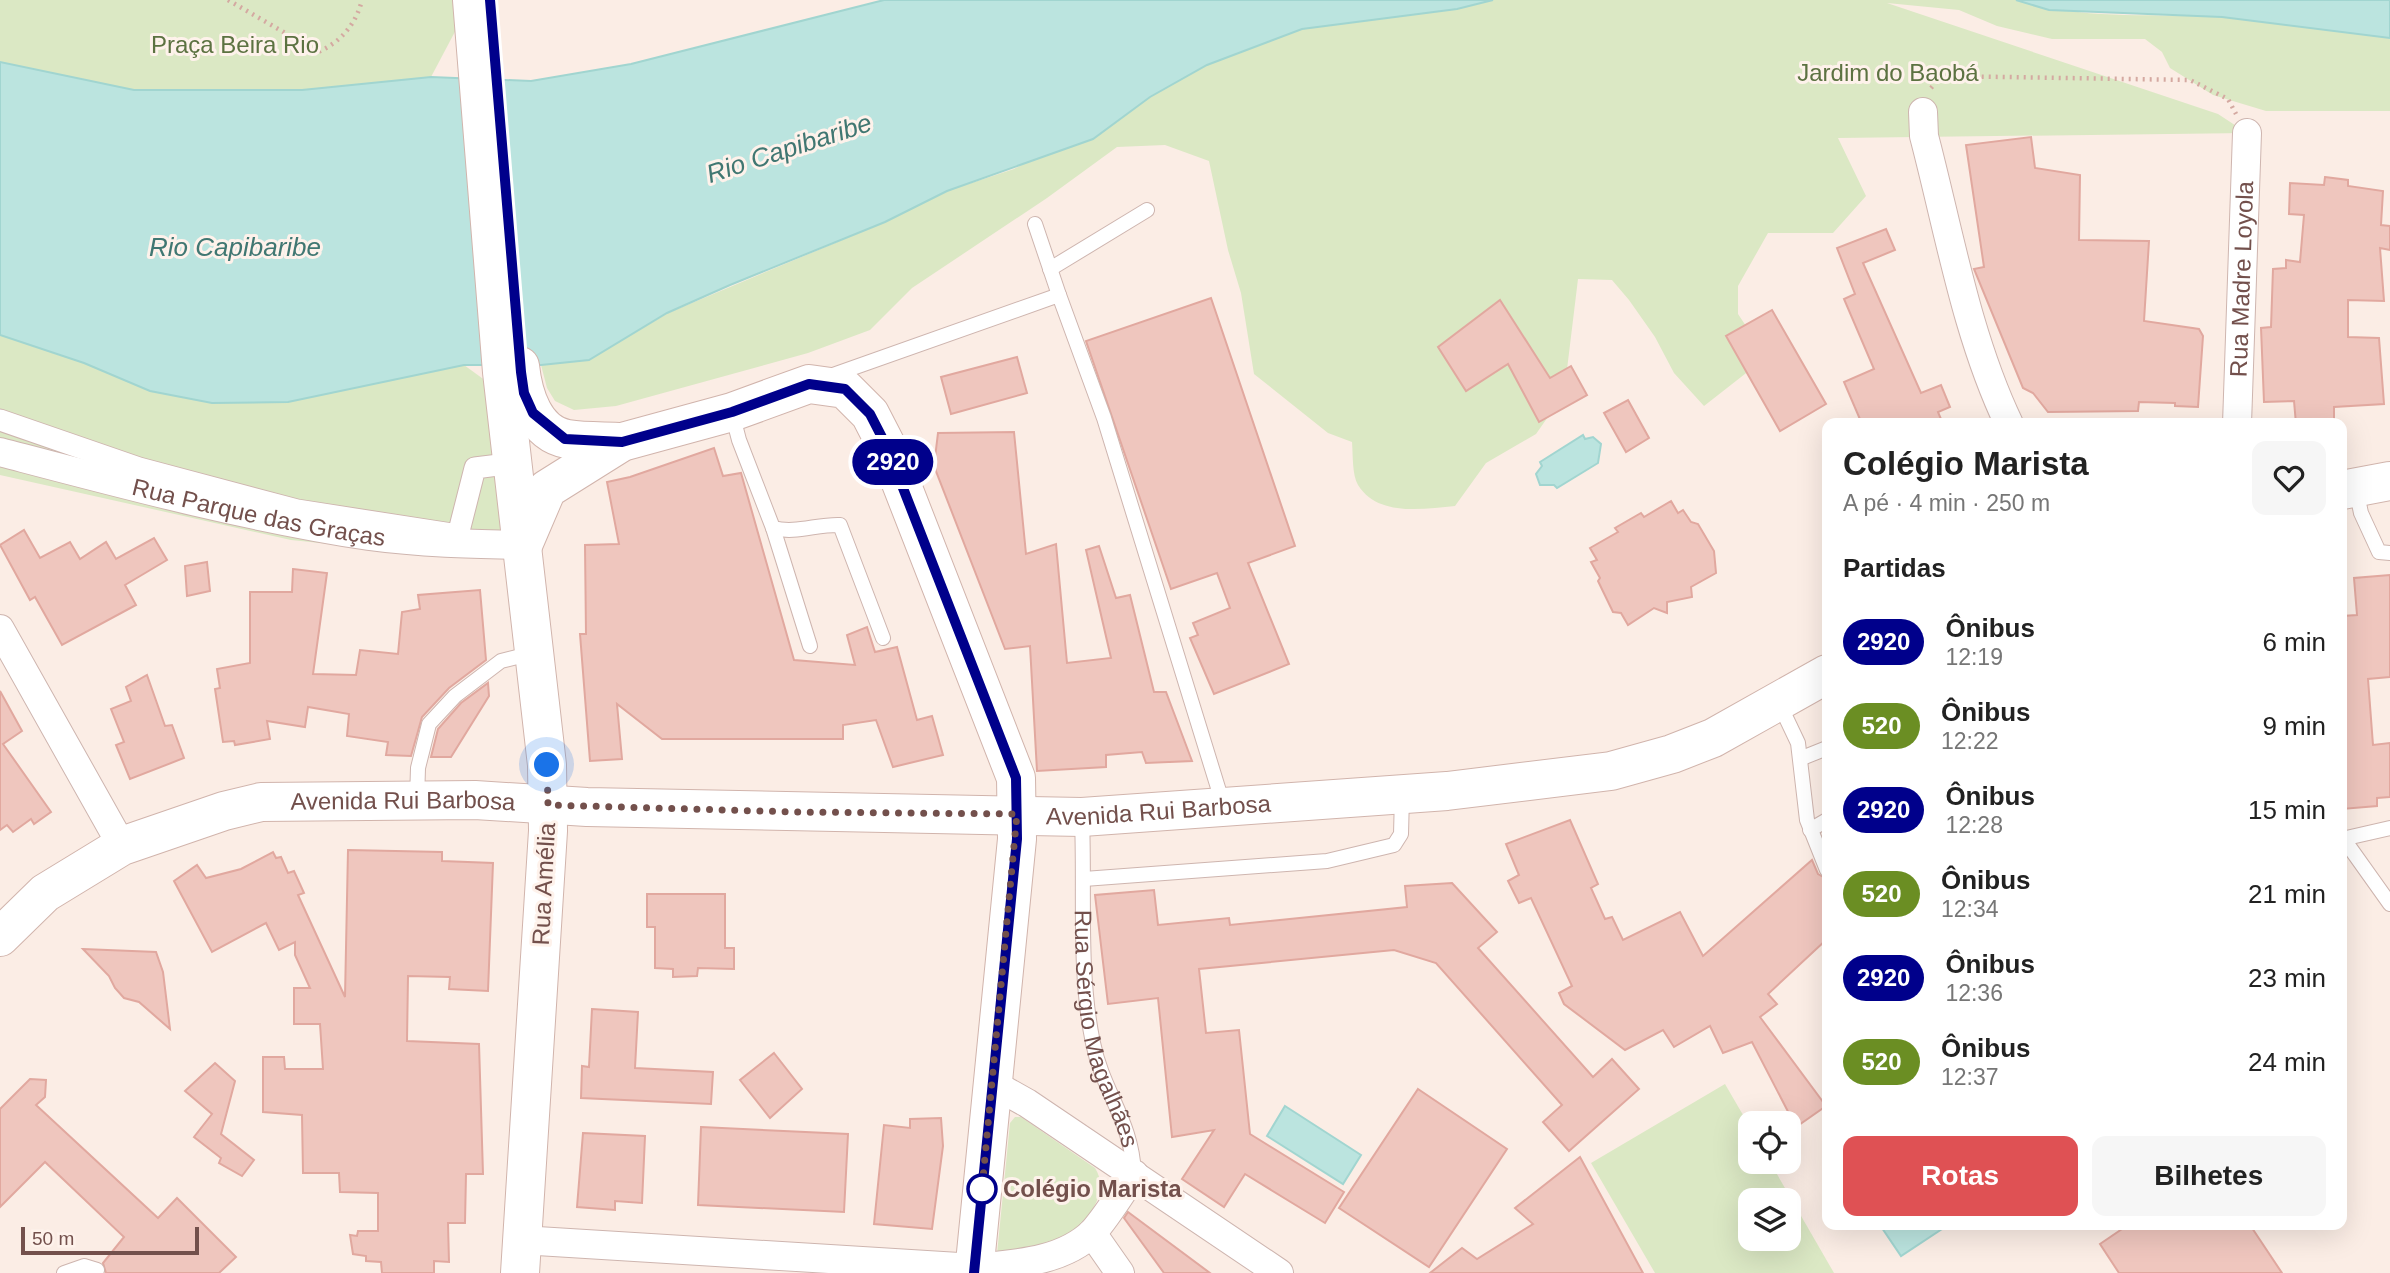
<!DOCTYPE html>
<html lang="pt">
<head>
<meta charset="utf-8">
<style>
	:root { --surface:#fff; --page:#f6f6f6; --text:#222; --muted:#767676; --accent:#df5154 }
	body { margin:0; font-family:Arial,sans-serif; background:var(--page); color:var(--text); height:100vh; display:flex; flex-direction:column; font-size:26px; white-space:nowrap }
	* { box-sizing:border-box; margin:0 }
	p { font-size:23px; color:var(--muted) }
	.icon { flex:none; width:38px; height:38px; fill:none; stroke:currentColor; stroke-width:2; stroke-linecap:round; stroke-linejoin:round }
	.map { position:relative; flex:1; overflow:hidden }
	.sheet { position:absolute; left:1822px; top:418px; width:525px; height:812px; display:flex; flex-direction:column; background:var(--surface); border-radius:14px; box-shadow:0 7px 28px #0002 }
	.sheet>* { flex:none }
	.badge { padding:0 14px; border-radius:23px; font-size:24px; line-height:46px }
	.controls { position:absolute; left:1738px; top:1111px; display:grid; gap:14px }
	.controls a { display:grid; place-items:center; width:63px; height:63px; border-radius:14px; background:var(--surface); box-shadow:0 7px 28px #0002; font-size:35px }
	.scale { position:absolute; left:21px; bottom:18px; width:178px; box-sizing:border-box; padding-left:7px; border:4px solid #73504c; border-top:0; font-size:19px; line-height:24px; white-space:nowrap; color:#73504c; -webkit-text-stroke:5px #fef2eb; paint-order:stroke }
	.you { position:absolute; width:35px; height:35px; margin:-18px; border:5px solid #fff; border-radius:50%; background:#1a73e8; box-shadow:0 0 0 10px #1a73e833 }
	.map>.badge { position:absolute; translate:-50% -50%; box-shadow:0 0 0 4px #fff }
	h2 { padding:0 21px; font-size:26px; line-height:63px }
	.round { display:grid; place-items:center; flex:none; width:74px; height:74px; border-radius:14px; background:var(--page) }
	.headline { display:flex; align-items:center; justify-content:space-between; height:119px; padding:0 21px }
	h1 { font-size:33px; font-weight:600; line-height:52px }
	.primary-button { display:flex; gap:14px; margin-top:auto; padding:14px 21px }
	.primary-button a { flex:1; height:80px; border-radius:14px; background:var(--accent); color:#fff; font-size:28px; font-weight:600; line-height:80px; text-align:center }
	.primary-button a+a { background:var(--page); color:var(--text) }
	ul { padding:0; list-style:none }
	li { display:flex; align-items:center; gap:21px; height:84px; padding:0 21px }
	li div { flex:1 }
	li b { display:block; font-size:26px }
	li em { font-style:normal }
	li .badge { min-width:77px; font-weight:700; text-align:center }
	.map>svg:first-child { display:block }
</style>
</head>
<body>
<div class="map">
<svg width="2390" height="1273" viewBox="0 0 2390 1273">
	<rect width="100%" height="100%" fill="#fbede5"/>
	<g fill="#dbe8c4" fill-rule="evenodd">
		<path d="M 0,0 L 455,0 L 458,26 L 431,77 L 302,90 L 134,90 L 0,62 Z"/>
		<path d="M 1493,0 L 2016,0 C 2081,20 2151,13 2219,17 C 2276,20 2334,30 2390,38 L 2390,111 L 2266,111 L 2213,95 L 2170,68 L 2162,52 L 2145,39 L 2052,39 L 1997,26 L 1959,10 L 1887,3 L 2218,114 L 2247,133 L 1838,138 L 1866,196 L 1833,233 L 1768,233 L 1738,286 L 1738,314 L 1758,344 L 1750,370 L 1704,406 L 1674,373 L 1655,337 L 1629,300 L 1612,280 L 1578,279 L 1564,394 L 1536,434 L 1486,463 L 1455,506 C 1423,509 1378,517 1358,485 C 1352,475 1353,454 1352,442 L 1328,433 L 1254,374 L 1241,293 L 1228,250 L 1209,161 L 1165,145 L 1117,147 L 1047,198 L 912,288 L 870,330 L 808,353 L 616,406 L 574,410 L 555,401 L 547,388 L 541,365 L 589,360 L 668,313 L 885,222 L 947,191 L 1014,169 L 1206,65 L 1302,29 L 1457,9 Z"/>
		<path d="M 0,335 L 84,363 L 150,391 L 381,381 L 464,365 L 486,381 L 507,545 L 458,557 L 291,540 L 0,475 Z"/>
		<path d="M 1725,1084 L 1750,1127 L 1750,1162 L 1770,1162 L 1834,1273 L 1655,1273 L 1591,1163 ZM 1750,1200 L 1788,1200 L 1788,1239 L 1750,1239 Z"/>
		<path d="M 1015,1117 L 1021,1117 L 1095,1168 C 1111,1193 1086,1219 1072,1239 L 997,1254 L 1010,1123 Z"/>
	</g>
	<g fill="#bbe4df" stroke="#a1d5d0" stroke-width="2">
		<path d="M 884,0 L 1493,0 L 1457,9 L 1302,29 L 1207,65 L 1150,97 L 1093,139 L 947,191 L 885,222 L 730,285 L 667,313 L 589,360 L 541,365 L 464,365 L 288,402 L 212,403 L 150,391 L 84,363 L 0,335 L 0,62 L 134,90 L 302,90 L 431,77 L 531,81 L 631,64 Z"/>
		<path d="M 2016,0 L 2390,0 L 2390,38 L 2222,17 L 2049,10 Z"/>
		<path d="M 1583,435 L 1585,439 L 1593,437 L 1601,444 L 1598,463 L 1557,488 L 1554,485 L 1540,485 L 1536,474 L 1542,466 L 1540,462 Z"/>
		<path d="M 1285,1106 L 1361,1155 L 1343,1184 L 1267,1136 Z"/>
		<path d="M 1880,1225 L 1948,1225 L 1901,1256 Z"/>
	</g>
	<g fill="#efc6be" stroke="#e1a89f" stroke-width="2">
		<path d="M 2031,137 L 2035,168 L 2080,175 L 2079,240 L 2149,241 L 2144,321 L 2199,329 L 2203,336 L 2198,407 L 2175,406 L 2175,403 L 2139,402 L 2138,411 L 2048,412 L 2033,393 L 2023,388 L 1974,269 L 1984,267 L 1966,145 Z"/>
		<path d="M 2325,177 L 2348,180 L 2348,186 L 2383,191 L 2381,225 L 2390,226 L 2390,250 L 2380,248 L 2384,301 L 2348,300 L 2348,337 L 2379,338 L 2384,404 L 2334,407 L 2334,424 L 2296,424 L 2294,401 L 2264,402 L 2261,328 L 2271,327 L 2273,269 L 2286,268 L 2286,260 L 2300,262 L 2304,215 L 2289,214 L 2290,183 L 2324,185 Z"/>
		<path d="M 1886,229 L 1895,250 L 1863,263 L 1921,393 L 1941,385 L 1950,407 L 1938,412 L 1943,424 L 1862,424 L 1844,382 L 1874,369 L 1844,299 L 1855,294 L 1837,248 Z"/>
		<path d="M 1211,298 L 1295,546 L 1248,563 L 1289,664 L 1214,694 L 1190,638 L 1198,635 L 1193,623 L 1230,608 L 1217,573 L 1171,589 L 1086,341 Z"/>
		<path d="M 1500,300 L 1550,378 L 1571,366 L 1587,395 L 1539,422 L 1508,364 L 1466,391 L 1438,347 Z"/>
		<path d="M 1772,310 L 1826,404 L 1780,431 L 1726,336 Z"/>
		<path d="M 1017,357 L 1027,393 L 951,414 L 941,377 Z"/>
		<path d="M 1628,400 L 1649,438 L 1626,452 L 1604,413 Z"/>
		<path d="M 1014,432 L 1026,554 L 1056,544 L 1067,663 L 1111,658 L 1086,550 L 1099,546 L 1116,598 L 1130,595 L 1154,692 L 1166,692 L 1192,761 L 1146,763 L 1142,752 L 1106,755 L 1106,767 L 1037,771 L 1030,646 L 1005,649 L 934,466 L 938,433 Z"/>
		<path d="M 714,448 L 723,476 L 741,473 L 794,660 L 855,665 L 847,635 L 867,627 L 875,652 L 897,647 L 917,720 L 932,716 L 943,755 L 893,767 L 876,720 L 843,725 L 843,739 L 662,739 L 617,704 L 622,759 L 590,761 L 580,634 L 586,634 L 585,545 L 619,544 L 607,482 L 630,477 Z"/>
		<path d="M 1671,501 L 1678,513 L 1683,510 L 1691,522 L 1698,524 L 1714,551 L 1716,573 L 1691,587 L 1692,597 L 1667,602 L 1667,613 L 1654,608 L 1628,625 L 1621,613 L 1613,612 L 1598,581 L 1600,578 L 1591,562 L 1597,560 L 1590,548 L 1618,532 L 1615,528 L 1641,513 L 1644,517 Z"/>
		<path d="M 24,530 L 40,558 L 70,542 L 80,559 L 106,542 L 116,559 L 154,538 L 167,560 L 125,585 L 136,605 L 62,645 L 35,597 L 30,600 L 0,545 Z"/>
		<path d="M 207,562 L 210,591 L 187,596 L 185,566 Z"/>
		<path d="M 293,569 L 327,573 L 313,674 L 356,675 L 360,650 L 398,654 L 402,612 L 420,609 L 418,595 L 480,590 L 486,660 L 449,688 L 422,717 L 411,756 L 386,755 L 388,742 L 347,736 L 349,714 L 308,707 L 305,727 L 267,721 L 270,739 L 235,745 L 234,741 L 223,742 L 215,689 L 220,688 L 217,669 L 250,663 L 250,592 L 292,592 Z"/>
		<path d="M 2390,575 L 2390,677 L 2368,679 L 2373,745 L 2390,743 L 2390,797 L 2377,798 L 2377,806 L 2342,809 L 2342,616 L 2357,615 L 2354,578 Z"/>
		<path d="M 147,675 L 165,726 L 172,725 L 184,758 L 130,779 L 116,745 L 124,742 L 111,709 L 131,701 L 126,687 Z"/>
		<path d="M 488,683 L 489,696 L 451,757 L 431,757 L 438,729 L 461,703 Z"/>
		<path d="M 0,691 L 22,731 L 3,744 L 51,812 L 34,824 L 31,819 L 13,832 L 7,825 L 0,830 Z"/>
		<path d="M 1570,820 L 1598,884 L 1591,888 L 1605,919 L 1612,917 L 1623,940 L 1680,912 L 1703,956 L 1812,860 L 1818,874 L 1827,879 L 1827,939 L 1768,994 L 1777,1004 L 1760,1017 L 1826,1106 L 1796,1127 L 1752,1042 L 1723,1053 L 1710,1026 L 1674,1047 L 1663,1030 L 1625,1050 L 1564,1004 L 1559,993 L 1572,986 L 1531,898 L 1519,903 L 1508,881 L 1519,875 L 1506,844 Z"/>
		<path d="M 348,850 L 442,852 L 442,861 L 493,863 L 488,991 L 449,989 L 450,977 L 408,976 L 407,1041 L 479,1044 L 483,1174 L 466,1174 L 465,1223 L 448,1223 L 449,1262 L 434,1261 L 434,1273 L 382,1273 L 381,1262 L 366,1261 L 366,1256 L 353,1254 L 350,1235 L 357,1236 L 358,1231 L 378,1231 L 378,1193 L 340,1192 L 339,1173 L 303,1173 L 302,1115 L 263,1112 L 263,1057 L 284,1057 L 285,1069 L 323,1069 L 320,1024 L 294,1024 L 294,988 L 310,988 L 295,955 L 295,942 L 279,950 L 266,923 L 212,952 L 174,881 L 197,865 L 206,878 L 241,869 L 273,852 L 276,858 L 281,857 L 288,873 L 294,871 L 304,893 L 298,895 L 345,997 Z"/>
		<path d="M 1452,883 L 1497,932 L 1478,948 L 1593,1077 L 1612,1059 L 1639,1089 L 1569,1151 L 1543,1122 L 1562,1105 L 1436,963 L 1394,950 L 1199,969 L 1206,1033 L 1239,1030 L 1250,1134 L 1344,1192 L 1325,1223 L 1245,1174 L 1224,1207 L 1182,1179 L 1214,1130 L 1172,1137 L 1158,998 L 1108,1004 L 1095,895 L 1154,890 L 1158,925 L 1229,918 L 1230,925 L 1407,907 L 1405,886 Z"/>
		<path d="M 647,894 L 725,894 L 725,948 L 734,948 L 734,969 L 698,968 L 697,976 L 673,977 L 673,969 L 655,968 L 655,927 L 647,927 Z"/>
		<path d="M 83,949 L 156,952 L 163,972 L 170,1029 L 139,1002 L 124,998 L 115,988 L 109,976 Z"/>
		<path d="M 592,1009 L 638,1012 L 635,1068 L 713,1072 L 711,1104 L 581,1098 L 582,1066 L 589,1067 Z"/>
		<path d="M 774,1053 L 802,1089 L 770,1118 L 740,1080 Z"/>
		<path d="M 215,1063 L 235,1081 L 221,1134 L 254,1160 L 242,1176 L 219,1163 L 221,1158 L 194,1137 L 212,1114 L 185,1091 Z"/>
		<path d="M 30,1079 L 46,1080 L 45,1097 L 36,1105 L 158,1218 L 177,1198 L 236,1257 L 219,1273 L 106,1273 L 103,1263 L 124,1237 L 45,1162 L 0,1207 L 0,1109 Z"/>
		<path d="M 1418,1089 L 1507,1149 L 1429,1267 L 1339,1208 Z"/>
		<path d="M 941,1118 L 943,1146 L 932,1229 L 874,1224 L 884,1125 L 910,1128 L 910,1119 Z"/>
		<path d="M 701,1127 L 848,1134 L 844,1212 L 698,1205 Z"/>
		<path d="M 583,1133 L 645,1136 L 642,1203 L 615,1201 L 615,1210 L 577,1207 Z"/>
		<path d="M 1580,1157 L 1643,1273 L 1430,1273 L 1462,1248 L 1477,1259 L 1533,1224 L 1515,1208 Z"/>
		<path d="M 1128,1212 L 1210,1273 L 1164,1273 L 1124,1218 Z"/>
		<path d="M 2128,1225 L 2250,1225 L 2282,1273 L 2119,1273 L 2100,1244 Z"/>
	</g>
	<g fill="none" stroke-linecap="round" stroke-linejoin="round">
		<defs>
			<g id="service">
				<path d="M 1035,224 L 1059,295"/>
				<path d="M 1050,269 L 1147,210"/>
				<path d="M 830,376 L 1059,295 L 1104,418 L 1223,804"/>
				<path d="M 732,413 L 739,440 L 773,528 C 796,534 817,524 840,525 L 883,638"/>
				<path d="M 2356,489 L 2361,513 L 2379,552 L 2390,553"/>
				<path d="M 773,528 L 810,646"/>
				<path d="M 1779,703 L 1798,743 L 1807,820 L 1827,870"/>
				<path d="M 1802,758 L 1827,748"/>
				<path d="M 417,800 L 418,768 L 429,724 L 455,696 L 501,661 L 533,653"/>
				<path id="s1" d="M 1082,820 C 1085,893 1078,971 1093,1043 C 1103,1092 1132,1121 1134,1174"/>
				<path d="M 1810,830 L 1827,820"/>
				<path d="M 2343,838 L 2390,904"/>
				<path d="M 2342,839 L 2390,828"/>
				<path d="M 1084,879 L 1327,861 L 1394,845 L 1401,834 L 1402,796"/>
				<path d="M 64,1273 L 84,1266 L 97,1270"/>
			</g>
			<path id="pedestrian" d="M 0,420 L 139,468 L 297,510 L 458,535 L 475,468 L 514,463"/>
			<g id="minor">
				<path d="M 1923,112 L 1924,136 C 1949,231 1966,334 2009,424"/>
				<path id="s2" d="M 2237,424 L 2247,133"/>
				<path id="s3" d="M 0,452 C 122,484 244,517 369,536 C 420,543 472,544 523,545"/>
				<path d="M 0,629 L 122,846"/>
				<path d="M 991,1083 L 1027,1103 L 1279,1273"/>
				<path d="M 1092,1233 L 1120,1273"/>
				<path d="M 521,1240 L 975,1268 C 1014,1264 1063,1262 1093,1232 C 1108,1215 1121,1193 1134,1174"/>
			</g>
			<g id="secondary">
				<path d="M 472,0 L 502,372 L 547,765 L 548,831 L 520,1273"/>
				<path d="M 520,366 C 523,394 534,433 567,439 C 585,442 605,441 622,442"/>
				<path d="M 2342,490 L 2390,481"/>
				<path d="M 523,545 L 547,489 L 622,442 L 732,412 L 809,384 L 845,389 L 870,414 L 887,447 L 1016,778 L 1017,839 L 974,1273"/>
				<path id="s4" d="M 0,937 L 45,893 L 122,846 L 224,811 L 261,802 L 475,800 L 587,807 L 1082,817 L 1447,791 L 1611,771 L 1672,754 L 1713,738 L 1827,674"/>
			</g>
		</defs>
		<use href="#service" stroke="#ceb5af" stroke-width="16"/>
		<use href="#pedestrian" stroke="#ceb5af" stroke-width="23"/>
		<use href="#minor" stroke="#ceb5af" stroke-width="30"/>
		<use href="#secondary" stroke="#d1b4ac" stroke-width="40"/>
		<g stroke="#d4a9a1" stroke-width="4.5" stroke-dasharray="2 5" stroke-linecap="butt">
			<path d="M 228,0 L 318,52 C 341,42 356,24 362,0"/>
			<path d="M 1931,88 L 1942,76 L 2190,80 L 2228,99 L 2236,114"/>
		</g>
		<use href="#service" stroke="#fff" stroke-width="14"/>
		<use href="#pedestrian" stroke="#fff" stroke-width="21"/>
		<use href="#minor" stroke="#fff" stroke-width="28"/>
		<use href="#secondary" stroke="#fff" stroke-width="38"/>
	</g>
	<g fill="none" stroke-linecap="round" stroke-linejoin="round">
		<defs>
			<path id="line" d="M 490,0 L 521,372 L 524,393 L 533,413 L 565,439 L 622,442 L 732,412 L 809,384 L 845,389 L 870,414 L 887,447 L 1016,778 L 1017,839 L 974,1273"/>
		</defs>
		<use href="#line" stroke="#fff" stroke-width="16"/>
		<use href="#line" stroke="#00008b" stroke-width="10"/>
		<path stroke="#73504c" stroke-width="7" stroke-dasharray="0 12.6" d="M 547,765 L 548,805 L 795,812 L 1017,814 L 982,1189"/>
	</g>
	<circle fill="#fff" stroke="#00008b" stroke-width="3.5" cx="982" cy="1189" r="14"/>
	<g text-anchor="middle" stroke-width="6" stroke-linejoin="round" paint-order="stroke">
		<g font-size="24" fill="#5c7241" stroke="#fef2eb">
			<text x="235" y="53">Praça Beira Rio</text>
			<text x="1888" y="81">Jardim do Baobá</text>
		</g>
		<g font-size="24" fill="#73504c" stroke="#fef2eb">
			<text dy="8" stroke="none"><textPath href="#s2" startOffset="145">Rua Madre Loyola</textPath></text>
			<text dy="8" stroke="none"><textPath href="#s3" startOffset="266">Rua Parque das Graças</textPath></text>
			<text dy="8" stroke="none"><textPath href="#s4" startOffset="441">Avenida Rui Barbosa</textPath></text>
			<text dy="8" stroke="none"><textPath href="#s4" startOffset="1197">Avenida Rui Barbosa</textPath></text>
			<text transform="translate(544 884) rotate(-87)" y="8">Rua Amélia</text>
			<text dy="8" stroke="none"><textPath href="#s1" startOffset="212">Rua Sérgio Magalhães</textPath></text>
		</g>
		<g font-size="24" font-weight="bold" fill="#73504c" stroke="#fef2eb" text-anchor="start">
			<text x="1003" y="1197">Colégio Marista</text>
		</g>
		<g font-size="26" font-style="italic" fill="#407772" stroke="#fef2eb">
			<text transform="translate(789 148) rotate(-18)" y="9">Rio Capibaribe</text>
			<text x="235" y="256">Rio Capibaribe</text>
		</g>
	</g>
</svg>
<div class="controls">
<a><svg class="icon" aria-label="locate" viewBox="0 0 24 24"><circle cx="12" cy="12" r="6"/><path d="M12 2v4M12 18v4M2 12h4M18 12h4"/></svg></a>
<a><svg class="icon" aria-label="layers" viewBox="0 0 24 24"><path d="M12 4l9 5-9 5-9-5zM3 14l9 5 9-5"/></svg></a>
</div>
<div class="scale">50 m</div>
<div class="you" style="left:547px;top:765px"></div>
<b class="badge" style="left:893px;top:462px;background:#00008b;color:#fff">2920</b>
<section class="sheet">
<div class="headline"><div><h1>Colégio Marista</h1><p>A pé · 4 min · 250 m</p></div><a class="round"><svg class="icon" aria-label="heart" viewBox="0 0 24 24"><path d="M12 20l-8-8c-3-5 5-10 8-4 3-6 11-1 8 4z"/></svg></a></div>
<h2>Partidas</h2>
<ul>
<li><span class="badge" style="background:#00008b;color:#fff">2920</span><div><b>Ônibus</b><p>12:19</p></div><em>6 min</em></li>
<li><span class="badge" style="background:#6b8e23;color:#fff">520</span><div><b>Ônibus</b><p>12:22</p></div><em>9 min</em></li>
<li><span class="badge" style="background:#00008b;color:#fff">2920</span><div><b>Ônibus</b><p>12:28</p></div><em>15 min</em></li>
<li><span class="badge" style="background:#6b8e23;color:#fff">520</span><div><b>Ônibus</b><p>12:34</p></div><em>21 min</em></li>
<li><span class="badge" style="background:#00008b;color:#fff">2920</span><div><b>Ônibus</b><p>12:36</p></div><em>23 min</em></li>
<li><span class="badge" style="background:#6b8e23;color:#fff">520</span><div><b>Ônibus</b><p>12:37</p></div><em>24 min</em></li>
</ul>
<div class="primary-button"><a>Rotas</a><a>Bilhetes</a></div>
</section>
</div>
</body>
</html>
